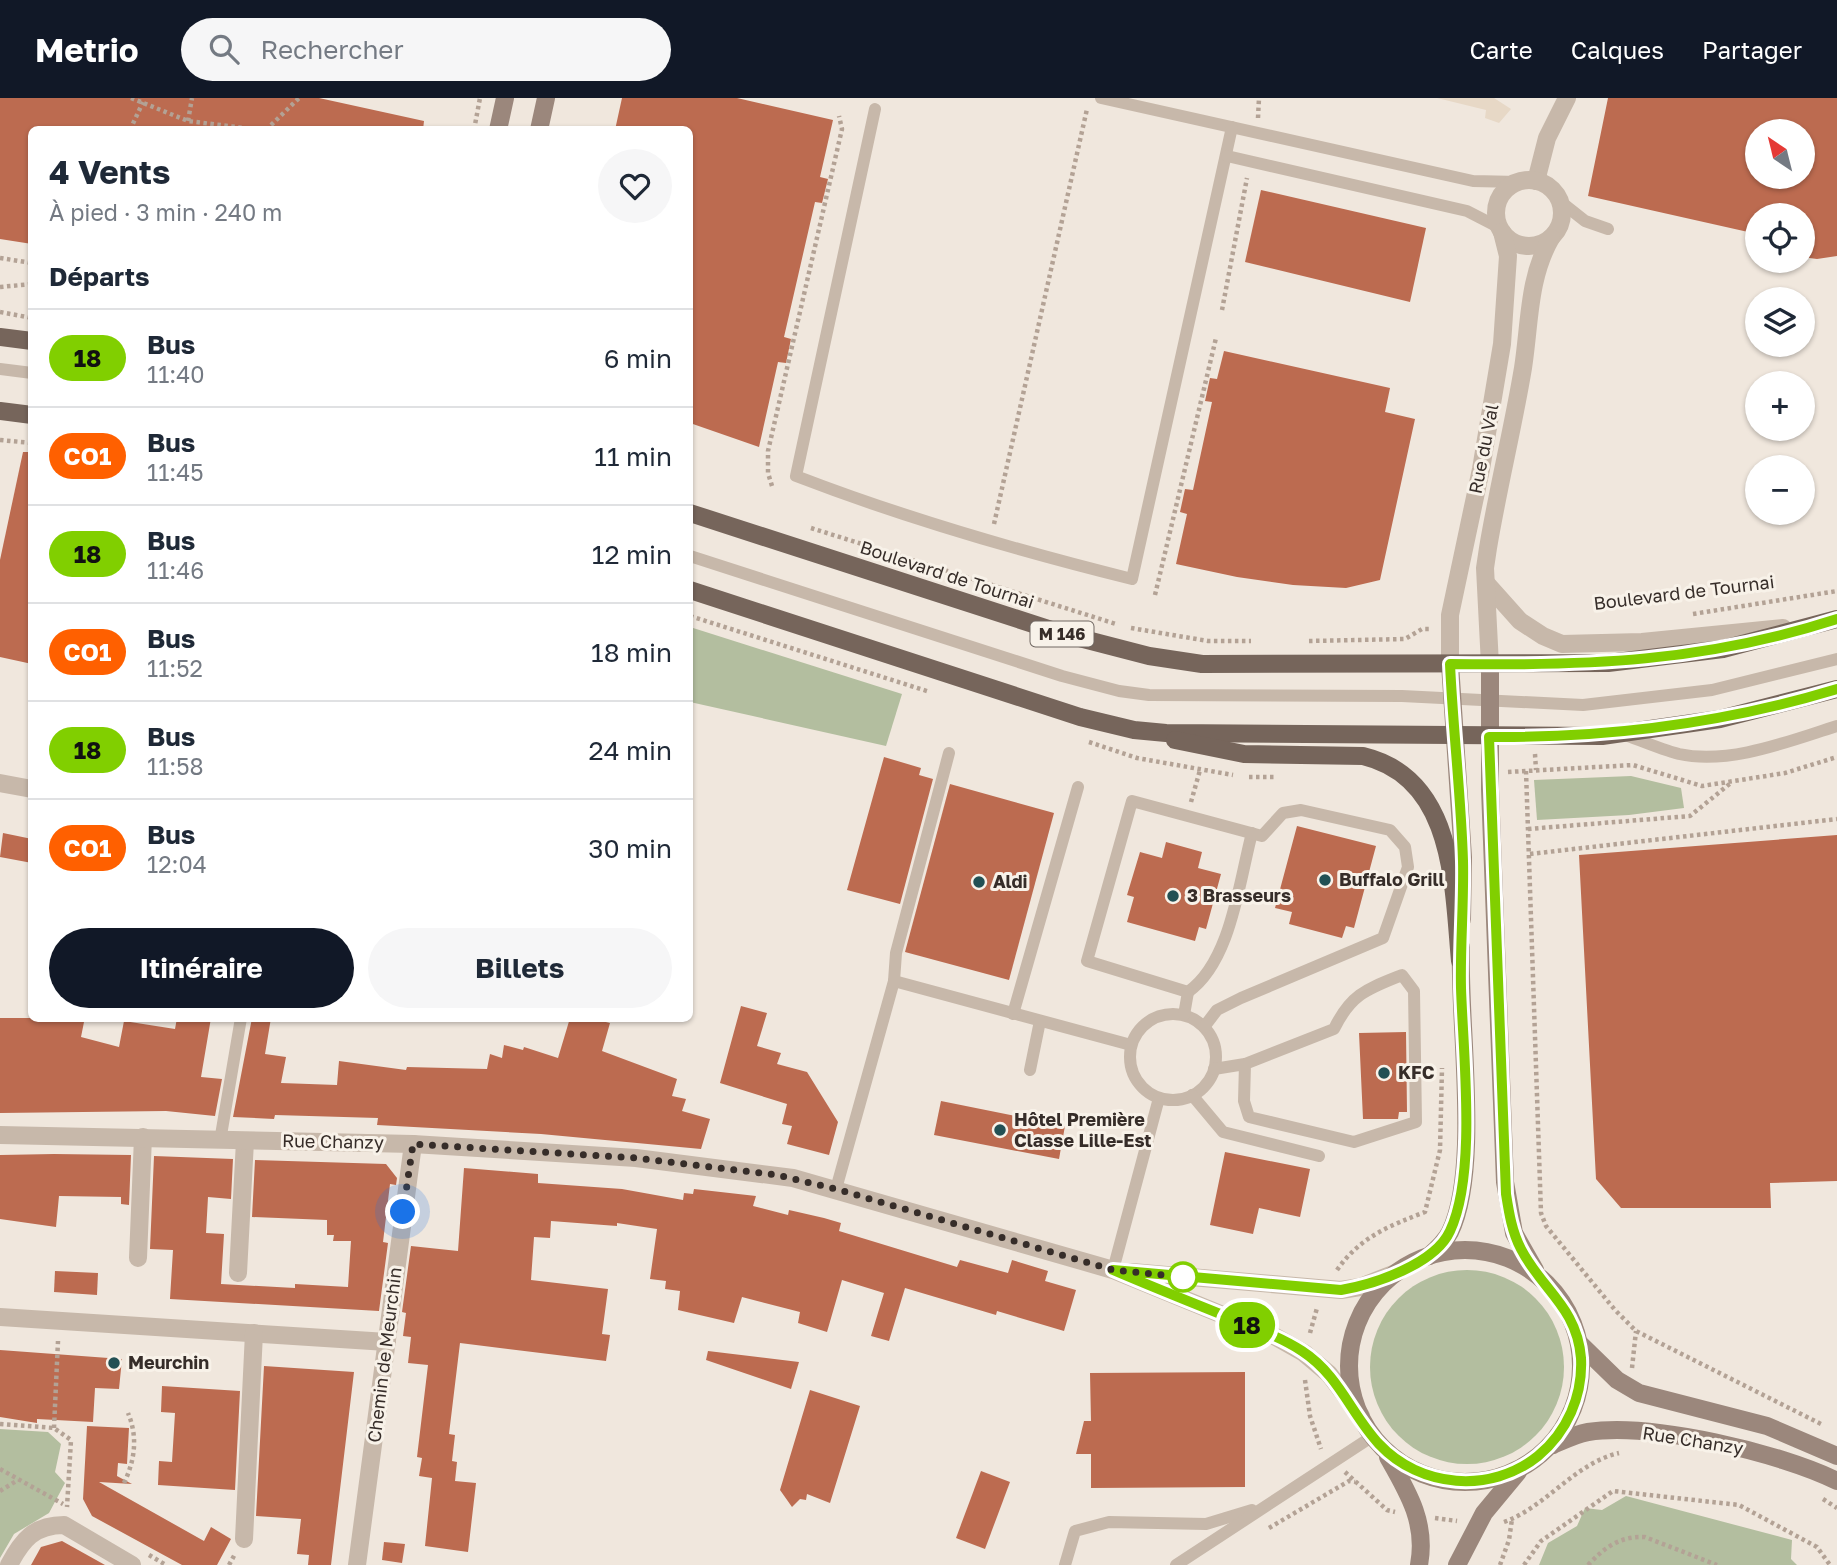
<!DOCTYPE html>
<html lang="fr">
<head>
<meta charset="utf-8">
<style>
	:root { --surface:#fff; --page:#f6f6f7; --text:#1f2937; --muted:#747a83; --line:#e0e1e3; --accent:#111827 }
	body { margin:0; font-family:"Golos Text",sans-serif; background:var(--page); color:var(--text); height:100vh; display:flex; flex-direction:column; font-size:26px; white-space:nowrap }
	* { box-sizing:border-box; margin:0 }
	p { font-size:23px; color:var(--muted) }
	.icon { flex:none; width:38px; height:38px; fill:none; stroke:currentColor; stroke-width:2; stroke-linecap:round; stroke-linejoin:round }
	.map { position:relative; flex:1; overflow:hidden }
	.side { position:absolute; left:28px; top:28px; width:665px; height:896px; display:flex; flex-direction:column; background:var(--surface); border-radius:10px; box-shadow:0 2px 5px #0004 }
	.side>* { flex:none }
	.badge { padding:0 14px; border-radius:23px; font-size:24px; line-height:46px }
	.needle { width:46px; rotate:325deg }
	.controls { position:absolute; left:1745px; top:21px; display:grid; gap:14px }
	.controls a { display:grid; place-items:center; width:70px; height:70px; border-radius:50%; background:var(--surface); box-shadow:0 2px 5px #0004; font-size:35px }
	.you { position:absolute; width:35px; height:35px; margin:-18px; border:5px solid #fff; border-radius:50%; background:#1a73e8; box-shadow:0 0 0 10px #1a73e833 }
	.map>.badge { position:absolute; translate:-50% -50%; box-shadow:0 0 0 4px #fff }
	h2 { padding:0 21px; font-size:26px; line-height:63px }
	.round { display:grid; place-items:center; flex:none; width:74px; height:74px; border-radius:37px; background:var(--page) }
	.summary { display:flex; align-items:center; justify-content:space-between; height:119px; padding:0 21px }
	h1 { font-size:33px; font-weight:700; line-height:52px }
	.cta { display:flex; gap:14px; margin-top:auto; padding:14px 21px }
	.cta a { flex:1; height:80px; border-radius:42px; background:var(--accent); color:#fff; font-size:28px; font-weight:700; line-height:80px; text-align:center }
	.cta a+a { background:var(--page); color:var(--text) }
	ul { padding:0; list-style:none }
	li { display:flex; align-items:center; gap:21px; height:98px; padding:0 21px; border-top:2px solid var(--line) }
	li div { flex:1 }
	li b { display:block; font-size:26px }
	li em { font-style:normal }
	li .badge { min-width:77px; font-weight:700; text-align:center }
	header { display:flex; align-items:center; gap:42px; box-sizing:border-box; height:98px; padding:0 35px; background:var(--accent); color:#fff }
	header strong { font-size:33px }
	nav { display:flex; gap:38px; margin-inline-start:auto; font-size:24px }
	.search { width:490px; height:63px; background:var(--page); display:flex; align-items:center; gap:18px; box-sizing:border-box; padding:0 24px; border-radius:38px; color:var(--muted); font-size:26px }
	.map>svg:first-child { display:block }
</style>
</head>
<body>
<header>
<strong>Metrio</strong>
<div class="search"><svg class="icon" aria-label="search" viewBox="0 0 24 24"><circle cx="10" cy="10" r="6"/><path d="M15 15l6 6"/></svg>Rechercher</div>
<nav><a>Carte</a><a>Calques</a><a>Partager</a></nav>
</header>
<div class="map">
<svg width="1837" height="1467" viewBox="0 0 1837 1467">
	<rect width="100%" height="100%" fill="#f0e7dd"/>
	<g fill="#b3be9f">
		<path d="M 690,529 L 902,596 L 886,648 L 690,604 Z"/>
		<path d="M 1631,678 L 1681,690 L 1684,710 L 1629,717 L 1537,722 L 1534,682 Z"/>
		<circle cx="1467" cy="1269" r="97"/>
		<path d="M 0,1331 L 48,1334 L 61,1346 L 55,1374 L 65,1385 L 49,1415 L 14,1436 L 0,1460 Z"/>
		<path d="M 1626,1398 L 1792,1442 L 1791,1461 L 1797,1467 L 1539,1467 L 1548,1445 L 1577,1428 L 1585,1410 L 1602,1412 Z"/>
	</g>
	<path fill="#e7d8c6" d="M 1437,0 L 1494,0 L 1511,11 L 1499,25 L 1485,20 L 1486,12 Z"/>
	<g fill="#bc6b50" fill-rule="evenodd">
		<path d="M 0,0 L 319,0 L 424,23 L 423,32 L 32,32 L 32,146 L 0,141 Z"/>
		<path d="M 622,0 L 737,0 L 833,22 L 820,79 L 828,81 L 822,105 L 815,104 L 784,239 L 791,241 L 786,265 L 778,264 L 759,349 L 690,325 L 690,32 L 615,32 Z"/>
		<path d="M 1608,0 L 1837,0 L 1837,158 L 1817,161 L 1802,159 L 1802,117 L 1757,117 L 1757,136 L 1588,98 ZM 1757,33 L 1802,33 L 1802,79 L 1757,79 Z"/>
		<path d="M 1261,92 L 1426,130 L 1410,204 L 1245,164 Z"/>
		<path d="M 1224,253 L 1390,290 L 1385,314 L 1415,321 L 1380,482 L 1346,490 L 1293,487 L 1237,479 L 1176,466 L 1187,416 L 1180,414 L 1185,391 L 1193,392 L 1212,304 L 1205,303 L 1210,280 L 1217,281 Z"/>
		<path d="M 23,354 L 32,354 L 32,566 L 0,559 L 0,462 Z"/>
		<path d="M 884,659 L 921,670 L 919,677 L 933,681 L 900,806 L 847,792 Z"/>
		<path d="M 950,686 L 1054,715 L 1009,882 L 905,854 Z"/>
		<path d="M 1297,728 L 1376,748 L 1354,830 L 1346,828 L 1342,840 L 1289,826 L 1292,814 L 1275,810 Z"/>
		<path d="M 3,735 L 32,741 L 32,765 L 0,759 Z"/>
		<path d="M 1837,737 L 1837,1083 L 1770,1085 L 1771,1110 L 1621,1110 L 1596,1081 L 1579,757 Z"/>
		<path d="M 1166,744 L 1202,754 L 1198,770 L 1221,776 L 1206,831 L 1199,829 L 1195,843 L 1127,824 L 1134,799 L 1127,797 L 1140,754 L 1162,760 Z"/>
		<path d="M 741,908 L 767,915 L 757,948 L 781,955 L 777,966 L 807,974 L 838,1024 L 829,1057 L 787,1046 L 792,1028 L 782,1026 L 787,1006 L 720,985 Z"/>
		<path d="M 0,920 L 69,920 L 84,924 L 81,939 L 119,949 L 124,923 L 175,931 L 177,920 L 211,920 L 201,979 L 222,981 L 215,1018 L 166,1013 L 0,1015 Z"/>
		<path d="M 252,920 L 271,920 L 265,956 L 286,959 L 281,985 L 337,987 L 339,963 L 406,972 L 407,969 L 487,971 L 490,956 L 502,960 L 504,947 L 523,952 L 524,949 L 558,960 L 570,920 L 589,920 L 610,925 L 602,953 L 677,981 L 672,998 L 686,1001 L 682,1013 L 710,1021 L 701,1051 L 541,1036 L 377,1027 L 378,1020 L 275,1017 L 274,1021 L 233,1019 Z"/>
		<path d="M 1406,934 L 1407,1014 L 1399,1014 L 1398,1021 L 1363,1021 L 1359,935 Z"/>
		<path d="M 941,1003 L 1065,1028 L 1059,1061 L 934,1037 Z"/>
		<path d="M 1225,1054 L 1310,1071 L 1300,1119 L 1259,1110 L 1253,1136 L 1210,1127 Z"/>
		<path d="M 54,1056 L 131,1057 L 129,1107 L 121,1106 L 121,1099 L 59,1098 L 56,1129 L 0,1121 L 0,1057 Z"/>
		<path d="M 154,1058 L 233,1061 L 231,1101 L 208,1099 L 206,1135 L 224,1136 L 221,1186 L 295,1190 L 295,1186 L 348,1189 L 351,1143 L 333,1143 L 334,1137 L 327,1137 L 327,1122 L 252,1119 L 255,1062 L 386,1066 L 397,1080 L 396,1087 L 390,1086 L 383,1144 L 388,1145 L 379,1213 L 170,1201 L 173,1152 L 150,1151 Z"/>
		<path d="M 464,1070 L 538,1076 L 538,1085 L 622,1091 L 683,1102 L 684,1095 L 693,1096 L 694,1091 L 756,1098 L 753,1108 L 788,1117 L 789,1112 L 824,1120 L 841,1125 L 839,1133 L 957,1169 L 960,1162 L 1008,1175 L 1012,1162 L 1048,1173 L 1045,1183 L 1076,1192 L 1064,1233 L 997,1213 L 996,1217 L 905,1190 L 889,1243 L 871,1238 L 884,1195 L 842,1182 L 827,1234 L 798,1225 L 800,1214 L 742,1199 L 734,1225 L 678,1212 L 680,1193 L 665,1191 L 666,1183 L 650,1181 L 657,1131 L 617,1125 L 617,1128 L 551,1123 L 550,1140 L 534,1139 L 531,1182 L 608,1191 L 602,1236 L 610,1237 L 606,1263 L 460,1245 L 449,1336 L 455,1337 L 452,1363 L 457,1364 L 455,1383 L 476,1385 L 468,1454 L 425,1448 L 432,1380 L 419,1378 L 422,1360 L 417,1359 L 428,1267 L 408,1265 L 411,1239 L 403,1238 L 406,1215 L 402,1214 L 411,1148 L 458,1153 Z"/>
		<path d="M 55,1173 L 98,1175 L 97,1197 L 54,1194 Z"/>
		<path d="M 0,1252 L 122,1261 L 119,1291 L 95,1290 L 93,1324 L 37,1321 L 37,1325 L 0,1319 Z"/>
		<path d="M 708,1253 L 799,1264 L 791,1291 L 706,1262 Z"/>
		<path d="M 264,1268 L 354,1274 L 331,1467 L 308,1467 L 309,1457 L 297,1456 L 301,1421 L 256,1418 Z"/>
		<path d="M 1245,1274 L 1245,1389 L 1091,1390 L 1091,1356 L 1076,1356 L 1084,1323 L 1091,1323 L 1090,1275 Z"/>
		<path d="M 162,1288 L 240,1293 L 235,1392 L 158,1387 L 159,1363 L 172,1364 L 175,1315 L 161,1314 Z"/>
		<path d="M 810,1292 L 860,1308 L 830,1405 L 807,1396 L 806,1402 L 800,1401 L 792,1409 L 780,1392 Z"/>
		<path d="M 87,1328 L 129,1330 L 127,1366 L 118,1365 L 117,1378 L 132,1386 L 99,1384 L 204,1443 L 211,1429 L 231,1441 L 217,1467 L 182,1467 L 92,1418 L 83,1401 Z"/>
		<path d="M 981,1373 L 1010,1384 L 985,1451 L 956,1440 Z"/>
		<path d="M 62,1443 L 105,1467 L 31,1467 L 41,1449 Z"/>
		<path d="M 384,1444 L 405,1446 L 402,1465 L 382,1462 Z"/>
	</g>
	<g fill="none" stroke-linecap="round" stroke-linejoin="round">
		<g stroke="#b3a295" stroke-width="4.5" stroke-dasharray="3.5 3.5" stroke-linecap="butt">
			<path d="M 131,0 L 188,23 L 260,32"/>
			<path d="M 1258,20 L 1259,0"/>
			<path d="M 188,23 L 192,0"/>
			<path d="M 130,32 L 143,4"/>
			<path d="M 266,32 L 299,0"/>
			<path d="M 474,32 L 480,0"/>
			<path d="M 0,160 L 32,165"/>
			<path d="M 0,189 L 32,186"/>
			<path d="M 1222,212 L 1247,80"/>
			<path d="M 0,214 L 32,220"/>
			<path d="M 0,342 L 32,345"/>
			<path d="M 772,388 L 768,375 L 768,353 L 842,31 L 839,18"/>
			<path d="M 994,426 L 1087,11"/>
			<path d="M 811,430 L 1116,526"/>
			<path d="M 1155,497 L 1216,240"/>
			<path d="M 1693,516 L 1837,493"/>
			<path d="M 690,518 L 930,594"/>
			<path d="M 1131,530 L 1208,543 L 1251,543"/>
			<path d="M 1309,543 L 1405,541 L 1422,531 L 1430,531"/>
			<path d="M 1089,644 L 1137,660 L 1233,677"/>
			<path d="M 1535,656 L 1536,672"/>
			<path d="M 1526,673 L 1541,1115 L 1546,1128 L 1615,1212 L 1636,1233 L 1821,1326"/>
			<path d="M 1508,674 L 1633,667 L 1702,688 L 1785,675 L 1837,659"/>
			<path d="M 1249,679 L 1275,679"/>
			<path d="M 1191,704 L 1200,672"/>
			<path d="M 1528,731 L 1690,718 L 1732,684"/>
			<path d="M 1530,756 L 1837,721"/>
			<path d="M 1337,1172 C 1360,1139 1389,1128 1425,1114 L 1440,1052 L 1442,970"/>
			<path d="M 1310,1235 L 1317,1210"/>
			<path d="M 1632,1270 L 1636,1233"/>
			<path d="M 1305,1282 L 1310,1318 L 1321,1351"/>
			<path d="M 0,1326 L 54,1330 L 71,1342 L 67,1409"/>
			<path d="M 54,1330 L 58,1243"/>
			<path d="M 0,1371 L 63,1406"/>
			<path d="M 1345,1374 L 1387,1412 L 1395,1414"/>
			<path d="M 124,1385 C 135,1362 138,1339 128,1315"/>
			<path d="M 0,1393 L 18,1382"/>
			<path d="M 1823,1401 L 1837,1410"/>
			<path d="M 1435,1420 L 1457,1423"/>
			<path d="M 1504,1424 C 1546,1409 1575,1365 1619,1355"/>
			<path d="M 1269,1430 L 1349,1383 L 1355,1384"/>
			<path d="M 149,1457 L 166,1467"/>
			<path d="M 229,1467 L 235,1456"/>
			<path d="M 1500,1467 L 1509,1442 L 1512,1421"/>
			<path d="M 1524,1467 L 1541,1443 L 1613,1393 L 1739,1407 L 1817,1449 L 1830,1467"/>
			<path d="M 1588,1467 C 1605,1449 1620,1438 1645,1439 L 1717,1467"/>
		</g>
		<g stroke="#c7b8aa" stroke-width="12">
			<path d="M 1101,0 L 1473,83 L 1518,84"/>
			<path d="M 875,11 L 796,378 C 905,420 1019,453 1132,481 L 1232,29"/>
			<path d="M 1227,58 L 1467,113 L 1500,130"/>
			<path d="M 1561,104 L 1585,123 L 1608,131"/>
			<path d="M 0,271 L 32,275"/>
			<path d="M 690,458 L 1062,578 L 1119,593 L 1149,597 L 1402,598 L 1583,607 L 1712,592 L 1837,561"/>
			<path d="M 1623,636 C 1642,643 1660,651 1679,656 C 1730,667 1789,643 1837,628"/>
			<path d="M 894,883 L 1131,947"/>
			<path d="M 1188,894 C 1231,864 1239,784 1252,735"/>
			<circle cx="1173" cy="959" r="43"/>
			<path d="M 1013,916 L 1078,689"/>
			<path d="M 1184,917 L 1188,894 L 1087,863 L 1132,703 L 1262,738 L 1283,715 L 1301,712 L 1390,732 L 1405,749 L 1408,769 L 1383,840 L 1241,900 L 1217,912 L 1204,929"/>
			<path d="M 1214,971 L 1245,966 L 1334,931 C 1351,896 1367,891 1402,877 L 1414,893 L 1416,1024 L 1354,1044 L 1249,1019 L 1244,1003 L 1245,966"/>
			<path d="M 1030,972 L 1040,923"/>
			<path d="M 1192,997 L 1223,1034 L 1319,1058"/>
			<path d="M 220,1043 L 241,920"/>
			<path d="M 836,1091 L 894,883 L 896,855 L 949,655"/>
			<path d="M 1113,1172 L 1159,1000"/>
			<path d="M 1065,1467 L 1075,1433 L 1109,1424 L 1206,1426 L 1252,1412"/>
			<path d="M 1176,1467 L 1373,1338"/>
		</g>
		<g stroke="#c7b8aa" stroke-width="18">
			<path d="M 138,1160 L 143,1039"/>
			<path d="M 238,1175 L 245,1043"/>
		</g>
		<g stroke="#c7b8aa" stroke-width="18">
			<path d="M 1536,83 L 1547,40 L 1567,0"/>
			<path d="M 0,685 L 32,691"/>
			<path d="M 0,1037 L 413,1046 L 636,1060 L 793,1080 L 1113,1172 L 1274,1238 L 1304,1255 L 1329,1276 L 1361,1318"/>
			<path d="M 1132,1174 L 1341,1192 L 1360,1189 L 1398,1174"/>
			<path d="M 0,1219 L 387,1244"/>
			<path d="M 244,1441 L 254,1235"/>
			<path d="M 9,1467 C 22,1442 34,1427 64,1427 L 132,1467"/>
			<path d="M 357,1467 L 413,1046"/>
		</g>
		<g stroke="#c7b8aa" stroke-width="18">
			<circle cx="1529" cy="115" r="33"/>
			<path d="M 1486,485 L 1520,523 L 1543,538 L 1562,546 L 1642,544 L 1783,530"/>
			<path d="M 1450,566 L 1450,517 L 1481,371 L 1502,246 L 1508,158 L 1502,134"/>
			<path d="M 1490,567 L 1485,470 L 1488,450 C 1498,390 1513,330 1523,270 C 1530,225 1528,180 1551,140"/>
		</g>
		<g stroke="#9b877c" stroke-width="18">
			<path d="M 498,32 L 505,0"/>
			<path d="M 539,32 L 546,0"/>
			<path d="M 1450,566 L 1463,759 L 1462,821"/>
			<path d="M 1490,567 L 1490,691 L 1505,1084 L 1514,1135 L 1535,1172"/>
			<circle cx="1465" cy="1268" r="116"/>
			<path d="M 1429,1158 C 1437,1151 1445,1144 1450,1134 C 1481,1070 1458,924 1461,849"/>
			<path d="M 1579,1245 L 1617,1282 L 1639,1295 L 1767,1328 L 1837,1358"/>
			<path d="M 1553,1347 C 1564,1342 1576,1336 1588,1334 C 1650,1324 1781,1355 1837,1383"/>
			<path d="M 1388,1359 C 1408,1394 1427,1425 1419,1467"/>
			<path d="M 1457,1467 L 1484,1415 L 1518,1374"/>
		</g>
		<g stroke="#76655b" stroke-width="18">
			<path d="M 0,239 L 32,243"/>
			<path d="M 0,313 L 32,317"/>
			<path d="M 690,415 L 1064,536 L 1149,558 L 1202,566 L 1608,565 L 1723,551 L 1837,521"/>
			<path d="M 690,492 L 1080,619 L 1134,632 L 1166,635 L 1602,638 L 1720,621 L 1837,591"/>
			<path d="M 1175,642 L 1244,656 L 1363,658 C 1455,680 1453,788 1460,863"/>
		</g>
	</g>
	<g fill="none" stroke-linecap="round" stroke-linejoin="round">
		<defs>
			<path id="line" d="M 1837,521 C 1704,564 1588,568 1450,566 C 1453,632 1461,697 1463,763 C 1464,805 1460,848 1461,890 C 1463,955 1477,1076 1450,1133 C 1435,1166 1375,1186 1341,1192 L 1113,1172 C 1150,1188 1188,1203 1225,1218 C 1252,1229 1279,1238 1302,1253 C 1339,1277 1351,1316 1379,1346 C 1420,1390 1491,1396 1538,1358 C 1567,1334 1583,1298 1581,1260 C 1577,1209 1542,1192 1521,1151 C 1512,1134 1509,1115 1506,1096 L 1489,639 C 1609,640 1722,626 1837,591"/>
		</defs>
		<use href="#line" stroke="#fff" stroke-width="16"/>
		<use href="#line" stroke="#81cf00" stroke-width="10"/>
		<path stroke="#362d29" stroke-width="7" stroke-dasharray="0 12.6" d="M 403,1114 L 413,1046 L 636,1060 L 777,1077 L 836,1091 L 1113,1172 L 1183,1179"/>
	</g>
	<g fill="#225054" stroke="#f8f2e9" stroke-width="2.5">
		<circle cx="1325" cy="782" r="7"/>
		<circle cx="979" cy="784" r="7"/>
		<circle cx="1173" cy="798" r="7"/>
		<circle cx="1384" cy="975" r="7"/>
		<circle cx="1000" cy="1032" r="7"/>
		<circle cx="114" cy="1265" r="7"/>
	</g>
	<circle fill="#fff" stroke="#81cf00" stroke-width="3.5" cx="1183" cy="1179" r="14"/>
	<g text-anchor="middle" stroke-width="6" stroke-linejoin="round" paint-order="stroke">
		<rect fill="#f8f2e9" stroke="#706863" stroke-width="2" x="1030.5" y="523.5" width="63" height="25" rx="5"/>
		<g font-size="16" font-weight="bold" fill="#362d29">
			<text x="1062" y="542">M 146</text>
		</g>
		<g font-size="18" fill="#362d29" stroke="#f8f2e9">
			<text transform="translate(1484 351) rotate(-79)" y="6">Rue du Val</text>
			<text transform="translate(947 477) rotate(18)" y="6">Boulevard de Tournai</text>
			<text transform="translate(1684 495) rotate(-7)" y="6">Boulevard de Tournai</text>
			<text transform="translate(333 1044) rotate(1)" y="6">Rue Chanzy</text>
			<text transform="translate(385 1257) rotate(-83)" y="6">Chemin de Meurchin</text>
			<text transform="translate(1693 1343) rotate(9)" y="6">Rue Chanzy</text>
		</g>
		<g font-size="18" font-weight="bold" fill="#362d29" stroke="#f8f2e9" text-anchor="start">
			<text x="1339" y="788">Buffalo Grill</text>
			<text x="993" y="790">Aldi</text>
			<text x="1187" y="804">3 Brasseurs</text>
			<text x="1398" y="981">KFC</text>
			<text x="1014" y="1028">Hôtel Première<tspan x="1014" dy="21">Classe Lille-Est</tspan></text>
			<text x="128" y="1271">Meurchin</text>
		</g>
	</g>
</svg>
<div class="controls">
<a><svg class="needle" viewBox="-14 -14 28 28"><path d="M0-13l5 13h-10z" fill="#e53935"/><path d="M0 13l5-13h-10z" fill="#747a83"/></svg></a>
<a><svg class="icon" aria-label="locate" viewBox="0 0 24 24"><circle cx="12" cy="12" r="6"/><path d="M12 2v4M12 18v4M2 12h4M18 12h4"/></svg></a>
<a><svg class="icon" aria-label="layers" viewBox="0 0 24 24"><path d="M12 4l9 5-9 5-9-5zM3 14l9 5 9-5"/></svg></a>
<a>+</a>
<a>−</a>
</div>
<div class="you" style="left:403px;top:1114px"></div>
<b class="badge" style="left:1247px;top:1227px;background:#81cf00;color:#111">18</b>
<section class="side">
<div class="summary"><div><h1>4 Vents</h1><p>À pied · 3 min · 240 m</p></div><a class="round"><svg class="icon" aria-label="heart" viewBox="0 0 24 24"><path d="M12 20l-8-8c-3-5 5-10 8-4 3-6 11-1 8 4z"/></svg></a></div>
<h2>Départs</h2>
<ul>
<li><span class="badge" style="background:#81cf00;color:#111">18</span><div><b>Bus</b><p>11:40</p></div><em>6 min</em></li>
<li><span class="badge" style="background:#ff6000;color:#fff">CO1</span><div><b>Bus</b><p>11:45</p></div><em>11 min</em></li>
<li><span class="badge" style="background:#81cf00;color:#111">18</span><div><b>Bus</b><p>11:46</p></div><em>12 min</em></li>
<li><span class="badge" style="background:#ff6000;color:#fff">CO1</span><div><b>Bus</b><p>11:52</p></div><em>18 min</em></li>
<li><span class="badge" style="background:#81cf00;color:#111">18</span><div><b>Bus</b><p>11:58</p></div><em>24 min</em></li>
<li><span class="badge" style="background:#ff6000;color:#fff">CO1</span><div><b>Bus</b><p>12:04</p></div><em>30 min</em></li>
</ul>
<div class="cta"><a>Itinéraire</a><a>Billets</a></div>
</section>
</div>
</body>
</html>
